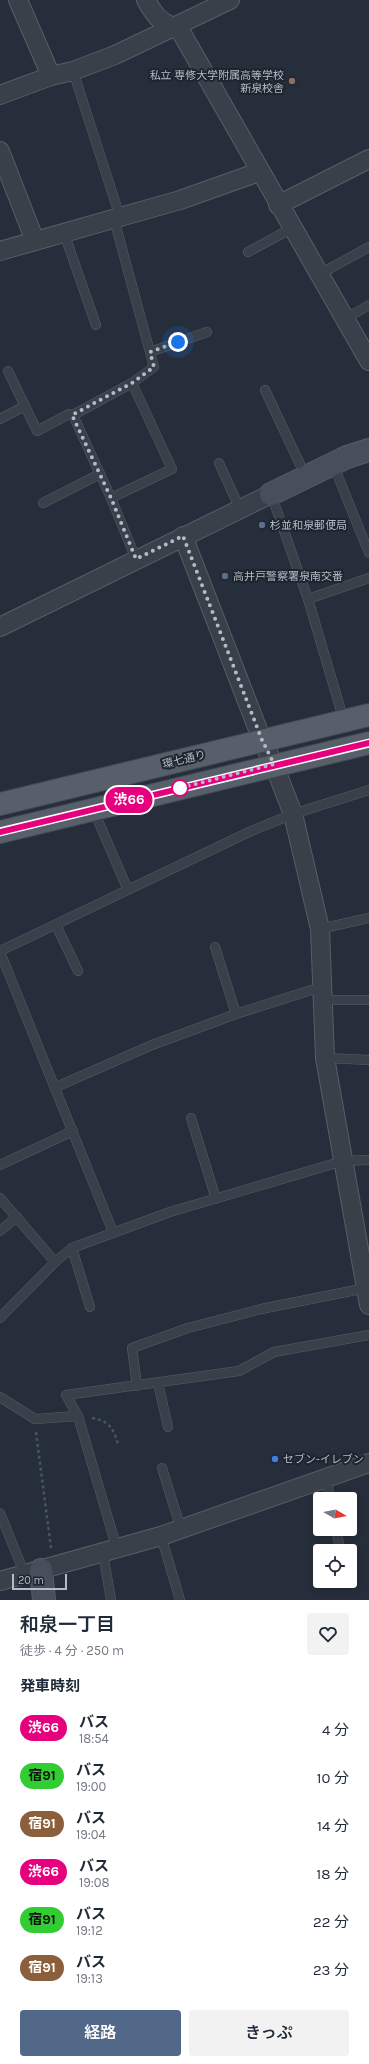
<!DOCTYPE html>
<html lang="ja">
<head>
<meta charset="utf-8">
<style>
	:root { --surface:#fff; --page:#f2f2f3; --text:#1f2937; --muted:#747a83; --accent:#526889 }
	body { margin:0; font-family:Karla,"Noto Sans JP",sans-serif; background:var(--page); color:var(--text); height:100vh; display:flex; flex-direction:column; font-size:15px; white-space:nowrap }
	* { box-sizing:border-box; margin:0 }
	p { font-size:13px; color:var(--muted) }
	.icon { flex:none; width:22px; height:22px; fill:none; stroke:currentColor; stroke-width:2; stroke-linecap:round; stroke-linejoin:round }
	.map { position:relative; height:1600px; overflow:hidden }
	.details { display:flex; flex-direction:column; background:var(--surface); flex:1 }
	.details>* { flex:none }
	.badge { padding:0 8px; border-radius:13px; font-size:14px; line-height:26px }
	.needle { width:26px; rotate:99deg }
	.buttons { position:absolute; left:313px; top:1492px; display:grid; gap:8px }
	.buttons a { display:grid; place-items:center; width:44px; height:44px; border-radius:4px; background:var(--surface); box-shadow:0 2px 6px #0003; font-size:20px }
	.scale { position:absolute; left:12px; bottom:10px; width:55px; box-sizing:border-box; padding-left:4px; border:2px solid #b4bbc6; border-top:0; font-size:11px; line-height:14px; white-space:nowrap; color:#b4bbc6; -webkit-text-stroke:3px #1e252f; paint-order:stroke }
	.you { position:absolute; width:20px; height:20px; margin:-10px; border:3px solid #fff; border-radius:50%; background:#1a73e8; box-shadow:0 0 0 6px #1a73e833 }
	.map>.badge { position:absolute; translate:-50% -50%; box-shadow:0 0 0 2px #fff }
	h2 { padding:0 20px; font-size:15px; line-height:36px }
	.round { display:grid; place-items:center; flex:none; width:42px; height:42px; border-radius:4px; background:var(--page) }
	.head { display:flex; align-items:center; justify-content:space-between; height:68px; padding:0 20px }
	h1 { font-size:19px; font-weight:600; line-height:30px }
	.button { display:flex; gap:8px; margin-top:auto; padding:8px 20px }
	.button a { flex:1; height:46px; border-radius:4px; background:var(--accent); color:#fff; font-size:16px; font-weight:600; line-height:46px; text-align:center }
	.button a+a { background:var(--page); color:var(--text) }
	ul { padding:0; list-style:none }
	li { display:flex; align-items:center; gap:12px; height:48px; padding:0 20px }
	li div { flex:1 }
	li b { display:block; font-size:15px }
	li em { font-style:normal }
	li .badge { min-width:44px; font-weight:700; text-align:center }
	.map>svg:first-child { display:block }
</style>
</head>
<body>
<div class="map">
<svg width="369" height="1600" viewBox="0 0 369 1600">
	<rect width="100%" height="100%" fill="#252e3a"/>
	<g fill="none" stroke-linecap="round" stroke-linejoin="round">
		<defs>
			<g id="lane">
				<path d="M 73,71 L 120,217"/>
				<path d="M 64,233 L 96,325"/>
				<path d="M 248,252 L 292,228"/>
				<path d="M 318,275 L 369,247"/>
				<path d="M 345,319 L 369,305"/>
				<path d="M 150,352 L 207,332"/>
				<path d="M 8,371 L 37,431 L 69,414 L 73,415 L 132,383 L 154,367 L 114,219"/>
				<path d="M 265,390 L 306,477"/>
				<path d="M 73,415 L 111,498 L 136,559"/>
				<path d="M 0,419 L 25,406"/>
				<path d="M 219,463 L 240,509"/>
				<path d="M 333,464 L 369,553"/>
				<path d="M 271,494 L 308,599 L 344,721"/>
				<path d="M 111,498 L 172,469 L 132,383"/>
				<path d="M 43,503 L 100,474"/>
				<path d="M 308,599 L 369,578"/>
				<path d="M 93,809 L 128,890"/>
				<path d="M 56,925 L 78,971"/>
				<path d="M 320,929 L 369,918"/>
				<path d="M 215,947 L 236,1014"/>
				<path d="M 0,951 L 249,832 L 293,814 L 369,790"/>
				<path d="M 0,952 L 113,1232"/>
				<path d="M 324,1000 L 369,1000"/>
				<path d="M 325,1058 L 369,1060"/>
				<path d="M 56,1087 L 152,1045 L 236,1014 L 324,986"/>
				<path d="M 191,1118 L 216,1199"/>
				<path d="M 0,1165 L 73,1131"/>
				<path d="M 0,1198 L 55,1262"/>
				<path d="M 0,1231 L 17,1217"/>
				<path d="M 72,1248 L 90,1307"/>
				<path d="M 0,1318 L 55,1262 L 72,1248 L 170,1212 L 343,1161 L 369,1160"/>
				<path d="M 158,1383 L 168,1427"/>
				<path d="M 137,1386 L 132,1348 L 188,1328 L 261,1309 L 366,1288"/>
				<path d="M 0,1397 L 35,1419 L 78,1416"/>
				<path d="M 162,1468 L 181,1529"/>
				<path d="M 326,1478 L 330,1499"/>
				<path d="M 0,1513 L 25,1575"/>
				<path d="M 336,1529 L 340,1549"/>
				<path d="M 161,1536 L 180,1600"/>
				<path d="M 117,1549 L 78,1416 L 66,1395 L 239,1371 L 274,1352 L 369,1335"/>
				<path d="M 103,1553 L 111,1600"/>
			</g>
			<g id="street">
				<path d="M 18,0 L 51,76"/>
				<path d="M 146,0 C 159,23 160,19 181,32 L 369,361"/>
				<path d="M 0,95 L 51,76 L 73,71 L 115,55 L 230,0"/>
				<path d="M 0,151 L 35,241"/>
				<path d="M 278,205 L 369,159"/>
				<path d="M 0,251 L 180,200 L 259,172"/>
				<path d="M 183,536 L 262,740 L 274,765 L 293,814 L 320,929 L 325,1058 L 369,1305"/>
				<path d="M 0,627 L 271,494"/>
				<path d="M 0,1581 L 161,1536 L 369,1463"/>
			</g>
			<g id="secondary">
				<path d="M 271,494 L 347,457 L 369,450"/>
				<path d="M 41,1570 L 44,1600"/>
			</g>
			<g id="primary">
				<path d="M 0,804 L 369,715"/>
				<path d="M 0,832 L 369,743"/>
			</g>
		</defs>
		<use href="#lane" stroke="#575e68" stroke-width="10"/>
		<use href="#street" stroke="#575e68" stroke-width="20"/>
		<use href="#secondary" stroke="#575e68" stroke-width="24"/>
		<use href="#primary" stroke="#424953" stroke-width="24"/>
		<g stroke="#47575a" stroke-width="2.5" stroke-dasharray="3 3" stroke-linecap="butt">
			<path d="M 92,1418 C 109,1421 114,1428 118,1445"/>
			<path d="M 36,1432 L 51,1548"/>
		</g>
		<use href="#lane" stroke="#39404a" stroke-width="9"/>
		<use href="#street" stroke="#39404a" stroke-width="18"/>
		<use href="#secondary" stroke="#474f5d" stroke-width="22"/>
		<use href="#primary" stroke="#575f6a" stroke-width="22"/>
	</g>
	<g fill="none" stroke-linecap="round" stroke-linejoin="round">
		<defs>
			<path id="line" d="M 0,832 L 369,743"/>
		</defs>
		<use href="#line" stroke="#fff" stroke-width="9"/>
		<use href="#line" stroke="#e6007e" stroke-width="6"/>
		<path stroke="#b4bbc6" stroke-width="4" stroke-dasharray="0 7.2" d="M 178,342 L 150,352 L 154,367 L 132,383 L 72,415 L 111,498 L 136,559 L 183,536 L 262,740 L 274,764 L 180,788"/>
	</g>
	<circle fill="#8d6e63" stroke="#1e252f" stroke-width="1.5" cx="292" cy="81" r="4"/>
	<g fill="#5c6f8a" stroke="#1e252f" stroke-width="1.5">
		<circle cx="262" cy="525" r="4"/>
		<circle cx="225" cy="576" r="4"/>
	</g>
	<circle fill="#fff" stroke="#e6007e" stroke-width="2" cx="180" cy="788" r="8"/>
	<circle fill="#3f7fe0" stroke="#1e252f" stroke-width="1.5" cx="275" cy="1459" r="4"/>
	<g text-anchor="middle" stroke-width="4" stroke-linejoin="round" paint-order="stroke">
		<g font-size="11" fill="#b4bbc6" stroke="#1e252f" text-anchor="start">
			<text x="284" y="79" text-anchor="end">私立 専修大学附属高等学校<tspan x="284" dy="13">新泉校舎</tspan></text>
			<text x="270" y="529">杉並和泉郵便局</text>
			<text x="233" y="580">高井戸警察署泉南交番</text>
			<text x="283" y="1463">セブン-イレブン</text>
		</g>
		<g font-size="11" fill="#b4bbc6" stroke="#1e252f">
			<text transform="translate(184 759) rotate(-14)" y="4">環七通り</text>
		</g>
	</g>
</svg>
<div class="buttons">
<a><svg class="needle" viewBox="-14 -14 28 28"><path d="M0-13l5 13h-10z" fill="#e53935"/><path d="M0 13l5-13h-10z" fill="#747a83"/></svg></a>
<a><svg class="icon" aria-label="locate" viewBox="0 0 24 24"><circle cx="12" cy="12" r="6"/><path d="M12 2v4M12 18v4M2 12h4M18 12h4"/></svg></a>
</div>
<div class="scale">20 m</div>
<div class="you" style="left:178px;top:342px"></div>
<b class="badge" style="left:129px;top:800px;background:#e6007e;color:#fff">渋66</b>
</div>
<section class="details">
<div class="head"><div><h1>和泉一丁目</h1><p>徒歩 · 4 分 · 250 m</p></div><a class="round"><svg class="icon" aria-label="heart" viewBox="0 0 24 24"><path d="M12 20l-8-8c-3-5 5-10 8-4 3-6 11-1 8 4z"/></svg></a></div>
<h2>発車時刻</h2>
<ul>
<li><span class="badge" style="background:#e6007e;color:#fff">渋66</span><div><b>バス</b><p>18:54</p></div><em>4 分</em></li>
<li><span class="badge" style="background:#32cd32;color:#111">宿91</span><div><b>バス</b><p>19:00</p></div><em>10 分</em></li>
<li><span class="badge" style="background:#8b5e3c;color:#fff">宿91</span><div><b>バス</b><p>19:04</p></div><em>14 分</em></li>
<li><span class="badge" style="background:#e6007e;color:#fff">渋66</span><div><b>バス</b><p>19:08</p></div><em>18 分</em></li>
<li><span class="badge" style="background:#32cd32;color:#111">宿91</span><div><b>バス</b><p>19:12</p></div><em>22 分</em></li>
<li><span class="badge" style="background:#8b5e3c;color:#fff">宿91</span><div><b>バス</b><p>19:13</p></div><em>23 分</em></li>
</ul>
<div class="button"><a>経路</a><a>きっぷ</a></div>
</section>
</body>
</html>
